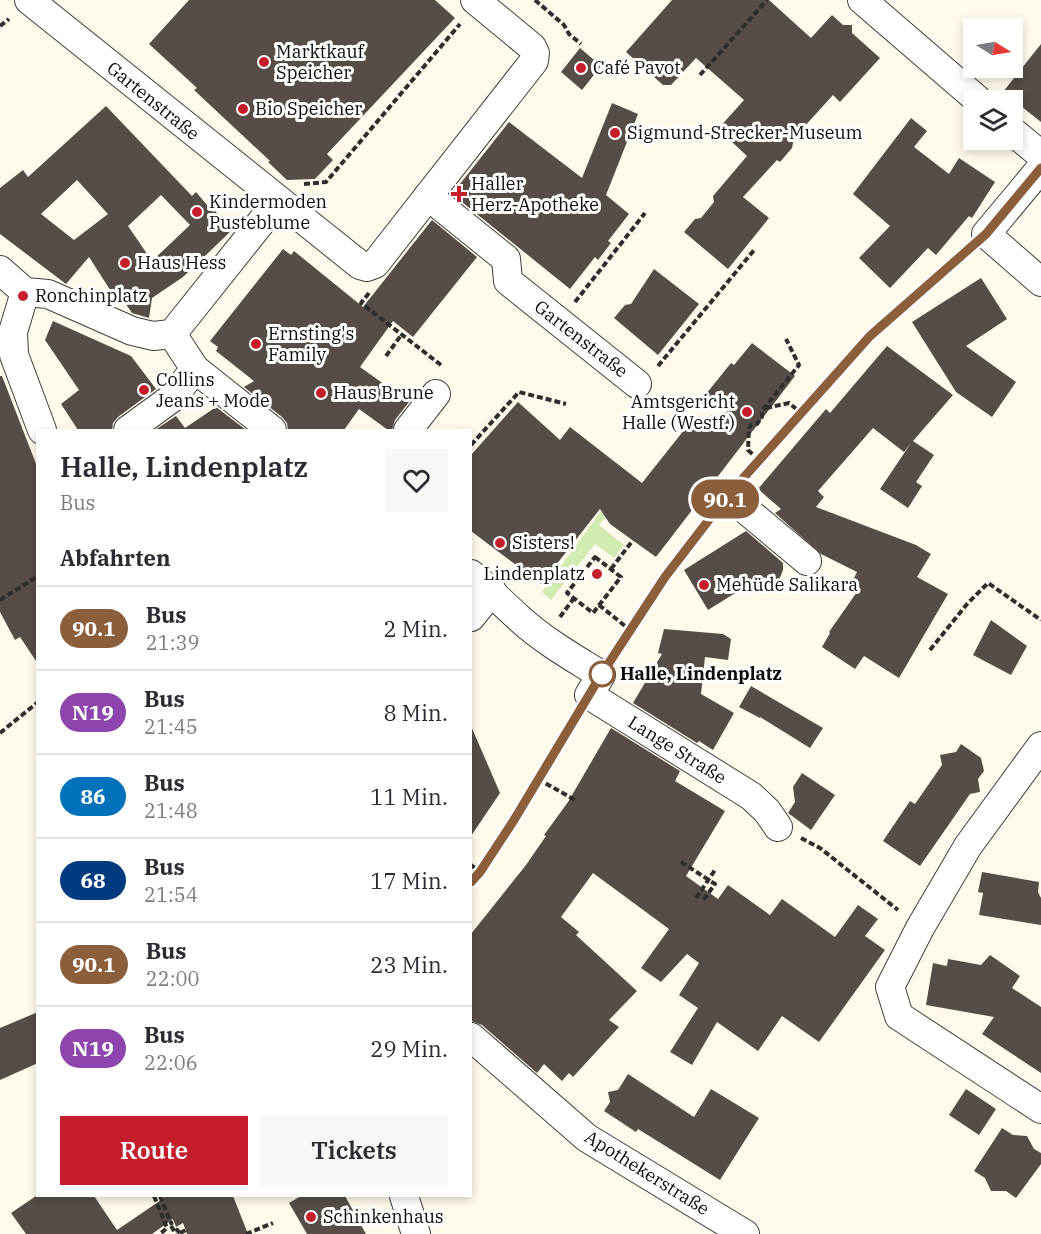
<!DOCTYPE html>
<html lang="de">
<head>
<meta charset="utf-8">
<style>
	:root { --surface:#fff; --page:#f7f7f7; --text:#2b2b33; --muted:#7c7c81; --line:#e1e1e2; --accent:#c41d2b }
	body { margin:0; font-family:"IBM Plex Serif",serif; background:var(--page); color:var(--text); height:100vh; display:flex; flex-direction:column; font-size:22px; white-space:nowrap }
	* { box-sizing:border-box; margin:0 }
	p { font-size:20px; color:var(--muted) }
	.icon { flex:none; width:33px; height:33px; fill:none; stroke:currentColor; stroke-width:2; stroke-linecap:round; stroke-linejoin:round }
	.map { position:relative; flex:1; overflow:hidden }
	.panel { position:absolute; left:36px; top:429px; width:436px; height:768px; display:flex; flex-direction:column; background:var(--surface); border-radius:0px; box-shadow:0 3px 9px #0003 }
	.panel>* { flex:none }
	.badge { padding:0 12px; border-radius:20px; font-size:21px; line-height:39px }
	.needle { width:39px; rotate:101deg }
	.buttons { position:absolute; left:963px; top:18px; display:grid; gap:12px }
	.buttons a { display:grid; place-items:center; width:60px; height:60px; border-radius:0px; background:var(--surface); box-shadow:0 3px 9px #0003; font-size:30px }
	.map>.badge { position:absolute; translate:-50% -50%; box-shadow:0 0 0 3px #fff }
	h2 { padding:0 24px; font-size:22px; line-height:54px }
	.round { display:grid; place-items:center; flex:none; width:63px; height:63px; border-radius:0px; background:var(--page) }
	.overview { display:flex; align-items:center; justify-content:space-between; height:102px; padding:0 24px }
	h1 { font-size:28px; font-weight:600; line-height:45px }
	.cta { display:flex; gap:12px; margin-top:auto; padding:12px 24px }
	.cta a { flex:1; height:69px; border-radius:0px; background:var(--accent); color:#fff; font-size:24px; font-weight:600; line-height:69px; text-align:center }
	.cta a+a { background:var(--page); color:var(--text) }
	ul { padding:0; list-style:none }
	li { display:flex; align-items:center; gap:18px; height:84px; padding:0 24px; border-top:2px solid var(--line) }
	li div { flex:1 }
	li b { display:block; font-size:22px }
	li em { font-style:normal }
	li .badge { min-width:66px; font-weight:700; text-align:center }
	.map>svg:first-child { display:block }
</style>
</head>
<body>
<div class="map">
<svg width="1041" height="1234" viewBox="0 0 1041 1234">
	<rect width="100%" height="100%" fill="#fffaec"/>
	<path fill="#d2ebb3" d="M 601,511 L 607,515 L 599,525 L 624,545 L 614,558 L 595,544 L 551,600 L 542,592 Z"/>
	<g fill="#564d48" fill-rule="evenodd">
		<path d="M 189,0 L 435,0 L 455,18 L 327,154 L 333,160 L 315,179 L 287,180 L 268,162 L 270,161 L 194,90 L 197,88 L 149,44 Z"/>
		<path d="M 672,0 L 769,0 L 811,38 L 832,15 L 843,25 L 852,25 L 852,33 L 880,58 L 840,102 L 833,95 L 794,138 L 792,148 L 780,162 L 777,160 L 743,197 L 769,218 L 728,269 L 684,232 L 695,219 L 701,218 L 714,202 L 713,196 L 747,156 L 718,129 L 744,100 L 696,58 L 671,85 L 663,85 L 626,52 Z"/>
		<path d="M 1041,44 L 1041,122 L 1003,92 Z"/>
		<path d="M 580,48 L 601,66 L 582,90 L 561,72 Z"/>
		<path d="M 612,103 L 638,114 L 606,195 L 629,214 L 608,241 L 611,243 L 598,260 L 595,257 L 570,289 L 452,194 L 509,122 L 582,178 Z"/>
		<path d="M 106,106 L 192,196 L 196,192 L 213,212 L 215,211 L 233,229 L 183,277 L 152,298 L 149,318 L 132,313 L 118,293 L 114,296 L 89,257 L 66,284 L 0,234 L 0,188 L 23,170 L 28,177 ZM 77,180 L 108,214 L 74,240 L 41,214 ZM 161,195 L 190,225 L 152,261 L 128,226 Z"/>
		<path d="M 911,118 L 927,131 L 914,147 L 949,174 L 959,158 L 995,182 L 972,218 L 969,216 L 936,255 L 928,248 L 890,288 L 859,258 L 890,226 L 853,194 Z"/>
		<path d="M 432,220 L 477,257 L 413,337 L 393,321 L 360,367 L 409,402 L 395,420 L 392,430 L 388,430 L 359,409 L 344,430 L 288,430 L 287,423 L 282,417 L 244,387 L 254,381 L 216,351 L 218,347 L 210,341 L 283,249 L 291,255 L 294,251 L 363,307 Z"/>
		<path d="M 654,269 L 699,304 L 658,355 L 614,318 L 625,305 L 631,304 Z"/>
		<path d="M 981,278 L 1007,319 L 966,346 L 1016,382 L 992,417 L 956,392 L 912,322 Z"/>
		<path d="M 53,321 L 131,356 L 156,389 L 118,417 L 113,423 L 112,430 L 78,430 L 61,404 L 79,390 L 45,340 Z"/>
		<path d="M 752,343 L 795,376 L 656,557 L 610,524 L 600,509 L 556,565 L 559,567 L 544,586 L 471,531 L 471,455 L 518,402 L 560,440 L 570,427 L 642,483 L 692,420 L 728,412 L 706,394 L 731,363 L 734,365 Z"/>
		<path d="M 887,346 L 953,395 L 913,441 L 934,455 L 916,482 L 922,486 L 908,508 L 880,489 L 911,443 L 904,452 L 873,428 L 818,491 L 824,497 L 816,507 L 916,545 L 931,554 L 917,577 L 948,594 L 899,678 L 864,656 L 855,669 L 822,647 L 830,633 L 829,632 L 859,589 L 851,584 L 857,572 L 821,554 L 775,513 L 781,509 L 758,489 L 826,409 L 830,413 Z"/>
		<path d="M 0,376 L 2,376 L 38,469 L 38,664 L 20,637 L 15,640 L 0,612 Z"/>
		<path d="M 216,407 L 246,430 L 155,430 L 176,416 L 185,428 Z"/>
		<path d="M 746,531 L 783,563 L 783,570 L 779,580 L 761,577 L 708,610 L 684,570 Z"/>
		<path d="M 991,620 L 1027,646 L 1011,675 L 973,655 Z"/>
		<path d="M 664,629 L 723,634 L 731,639 L 728,660 L 705,657 L 701,694 L 734,713 L 713,750 L 699,741 L 697,743 L 633,703 L 662,654 L 658,653 Z"/>
		<path d="M 751,686 L 823,728 L 810,748 L 760,717 L 760,718 L 739,707 Z"/>
		<path d="M 471,726 L 500,793 L 471,836 Z"/>
		<path d="M 611,728 L 680,771 L 675,781 L 725,811 L 686,876 L 718,899 L 728,885 L 770,915 L 782,899 L 835,937 L 858,905 L 878,919 L 865,936 L 885,950 L 819,1042 L 782,1016 L 758,1051 L 717,1022 L 692,1065 L 670,1052 L 698,1008 L 679,995 L 699,963 L 687,954 L 661,982 L 641,968 L 669,929 L 593,873 L 561,917 L 579,932 L 576,935 L 637,991 L 609,1020 L 619,1027 L 573,1077 L 569,1073 L 562,1081 L 544,1064 L 537,1073 L 482,1025 L 471,1021 L 471,934 L 526,865 L 546,836 L 544,835 L 568,802 Z"/>
		<path d="M 961,744 L 981,758 L 984,771 L 978,779 L 980,792 L 970,794 L 920,866 L 883,841 L 910,801 L 915,804 L 942,765 L 940,755 L 956,752 Z"/>
		<path d="M 802,773 L 835,795 L 811,830 L 788,813 L 795,802 L 793,787 Z"/>
		<path d="M 982,872 L 1039,882 L 1038,892 L 1041,898 L 1041,925 L 979,915 L 983,893 L 978,892 Z"/>
		<path d="M 990,955 L 1020,976 L 1012,988 L 1041,1007 L 1041,1073 L 982,1034 L 994,1017 L 926,1005 L 933,963 L 947,966 L 948,959 L 981,965 Z"/>
		<path d="M 38,1012 L 38,1063 L 0,1080 L 0,1028 Z"/>
		<path d="M 628,1074 L 694,1117 L 711,1089 L 759,1118 L 720,1180 L 638,1129 L 636,1132 L 604,1111 L 610,1102 L 608,1092 L 618,1090 Z"/>
		<path d="M 966,1089 L 996,1109 L 979,1135 L 949,1115 Z"/>
		<path d="M 1002,1128 L 1013,1135 L 1027,1136 L 1034,1149 L 1041,1153 L 1041,1164 L 1016,1198 L 1006,1191 L 991,1191 L 985,1178 L 974,1171 Z"/>
		<path d="M 36,1196 L 94,1196 L 117,1230 L 164,1198 L 162,1196 L 233,1196 L 248,1234 L 187,1234 L 183,1223 L 176,1227 L 173,1219 L 152,1234 L 26,1234 L 11,1213 Z"/>
		<path d="M 301,1196 L 345,1196 L 366,1234 L 307,1234 L 289,1203 Z"/>
	</g>
	<g fill="none" stroke-linecap="round" stroke-linejoin="round">
		<defs>
			<g id="minor">
				<path d="M 29,0 L 360,265 L 367,267 L 375,264 L 534,61 L 535,53 L 532,47 L 475,0"/>
				<path d="M 862,0 L 978,100"/>
				<path d="M 1012,131 L 1041,155"/>
				<path d="M 1041,168 L 986,234 L 1041,282"/>
				<path d="M 428,196 L 506,259 L 508,281 L 637,384"/>
				<path d="M 0,270 L 25,292 L 48,294 L 132,331 L 153,336 L 172,334"/>
				<path d="M 25,292 L 13,332 L 14,355 L 42,430"/>
				<path d="M 172,334 L 278,201"/>
				<path d="M 172,334 L 195,369 L 272,430"/>
				<path d="M 128,430 L 172,398 L 195,369"/>
				<path d="M 408,430 L 436,394"/>
				<path d="M 728,495 L 807,561"/>
				<path d="M 471,574 C 488,588 503,604 520,619 C 544,641 574,658 601,675 L 589,695 L 751,796 L 767,811 L 778,827"/>
				<path d="M 471,617 L 492,591"/>
				<path d="M 1041,746 L 968,846 L 920,928 L 890,987 L 899,1016 L 1041,1109"/>
				<path d="M 471,1037 L 587,1138 L 745,1234"/>
				<path d="M 404,1196 L 416,1234"/>
			</g>
		</defs>
		<use href="#minor" stroke="#3f3f3f" stroke-width="30"/>
		<g stroke="#2e2e2e" stroke-width="4" stroke-dasharray="6 3" stroke-linecap="butt">
			<path d="M 535,0 L 564,25 L 569,34 L 581,44"/>
			<path d="M 0,26 L 9,19"/>
			<path d="M 700,75 L 767,0"/>
			<path d="M 304,184 L 326,182 L 460,24"/>
			<path d="M 369,293 L 361,303 L 441,365"/>
			<path d="M 575,302 L 645,213"/>
			<path d="M 386,356 L 402,334"/>
			<path d="M 658,366 L 755,249"/>
			<path d="M 766,408 L 789,403 L 800,412"/>
			<path d="M 471,445 L 519,392 L 566,404"/>
			<path d="M 759,460 L 748,450 L 749,428 L 751,425 L 757,424 L 762,417 L 762,411 L 799,365 L 786,339"/>
			<path d="M 595,557 L 621,577 L 593,613 L 567,593 Z"/>
			<path d="M 611,569 L 633,540"/>
			<path d="M 0,600 L 38,576"/>
			<path d="M 599,605 L 630,630"/>
			<path d="M 560,617 L 574,598"/>
			<path d="M 930,650 L 967,604 L 988,583 L 1041,620"/>
			<path d="M 0,733 L 38,702"/>
			<path d="M 538,779 L 575,800"/>
			<path d="M 801,838 L 820,848 L 898,910"/>
			<path d="M 681,862 L 715,884 L 702,902"/>
			<path d="M 471,865 L 480,872"/>
			<path d="M 696,898 L 715,870"/>
			<path d="M 154,1196 L 167,1228 L 160,1234"/>
			<path d="M 160,1196 L 172,1225"/>
			<path d="M 171,1226 L 176,1234"/>
			<path d="M 180,1233 L 177,1230 L 181,1229"/>
			<path d="M 246,1234 L 273,1223"/>
		</g>
		<use href="#minor" stroke="#fff" stroke-width="28"/>
		<path stroke="#2e2e2e" stroke-width="4" stroke-dasharray="6 3" stroke-linecap="butt" d="M 180,1233 L 188,1229"/>
	</g>
	<g fill="none" stroke-linecap="round" stroke-linejoin="round">
		<defs>
			<path id="line" d="M 471,882 L 480,872 L 514,820 L 601,675 L 665,577 L 728,495 L 870,336 L 986,234 L 1041,168"/>
		</defs>
		<use href="#line" stroke="#fff" stroke-width="14"/>
		<use href="#line" stroke="#8b5e3c" stroke-width="9"/>
	</g>
	<g fill="#c41d2b" stroke="#fff" stroke-width="2">
		<circle cx="264" cy="62" r="6"/>
		<circle cx="581" cy="68" r="6"/>
		<circle cx="243" cy="109" r="6"/>
		<circle cx="615" cy="133" r="6"/>
		<path d="M456 185h6v6h6v6h-6v6h-6v-6h-6v-6h6z"/>
		<circle cx="197" cy="212" r="6"/>
		<circle cx="125" cy="263" r="6"/>
		<circle cx="23" cy="296" r="6"/>
		<circle cx="256" cy="344" r="6"/>
		<circle cx="144" cy="390" r="6"/>
		<circle cx="321" cy="393" r="6"/>
		<circle cx="747" cy="412" r="6"/>
		<circle cx="500" cy="543" r="6"/>
		<circle cx="597" cy="574" r="6"/>
		<circle cx="704" cy="585" r="6"/>
		<circle cx="311" cy="1217" r="6"/>
	</g>
	<circle fill="#fff" stroke="#8b5e3c" stroke-width="3" cx="602" cy="674" r="12"/>
	<g text-anchor="middle" stroke-width="6" stroke-linejoin="round" paint-order="stroke">
		<g font-size="18" fill="#0c0c0c" stroke="#fff" text-anchor="start">
			<text x="276" y="58">Marktkauf<tspan x="276" dy="21">Speicher</tspan></text>
			<text x="593" y="74">Café Pavot</text>
			<text x="255" y="115">Bio Speicher</text>
			<text x="627" y="139">Sigmund-Strecker-Museum</text>
			<text x="471" y="190">Haller<tspan x="471" dy="21">Herz-Apotheke</tspan></text>
			<text x="209" y="208">Kindermoden<tspan x="209" dy="21">Pusteblume</tspan></text>
			<text x="137" y="269">Haus Hess</text>
			<text x="35" y="302">Ronchinplatz</text>
			<text x="268" y="340">Ernsting's<tspan x="268" dy="21">Family</tspan></text>
			<text x="156" y="386">Collins<tspan x="156" dy="21">Jeans + Mode</tspan></text>
			<text x="333" y="399">Haus Brune</text>
			<text x="735" y="408" text-anchor="end">Amtsgericht<tspan x="735" dy="21">Halle (Westf.)</tspan></text>
			<text x="512" y="549">Sisters!</text>
			<text x="585" y="580" text-anchor="end">Lindenplatz</text>
			<text x="716" y="591">Mehüde Salikara</text>
			<text x="323" y="1223">Schinkenhaus</text>
		</g>
		<g font-size="18" fill="#0c0c0c" stroke="#fff">
			<text transform="translate(153 101) rotate(39)" y="6">Gartenstraße</text>
			<text transform="translate(581 339) rotate(38)" y="6">Gartenstraße</text>
			<text transform="translate(677 750) rotate(32)" y="6">Lange Straße</text>
			<text transform="translate(647 1173) rotate(32)" y="6">Apothekerstraße</text>
		</g>
		<g font-size="18" font-weight="bold" fill="#0c0c0c" stroke="#fff" text-anchor="start">
			<text x="620" y="680">Halle, Lindenplatz</text>
		</g>
	</g>
</svg>
<div class="buttons">
<a><svg class="needle" viewBox="-14 -14 28 28"><path d="M0-13l5 13h-10z" fill="#e53935"/><path d="M0 13l5-13h-10z" fill="#7c7c81"/></svg></a>
<a><svg class="icon" aria-label="layers" viewBox="0 0 24 24"><path d="M12 4l9 5-9 5-9-5zM3 14l9 5 9-5"/></svg></a>
</div>
<b class="badge" style="left:725px;top:499px;background:#8b5e3c;color:#fff">90.1</b>
<section class="panel">
<div class="overview"><div><h1>Halle, Lindenplatz</h1><p>Bus</p></div><a class="round"><svg class="icon" aria-label="heart" viewBox="0 0 24 24"><path d="M12 20l-8-8c-3-5 5-10 8-4 3-6 11-1 8 4z"/></svg></a></div>
<h2>Abfahrten</h2>
<ul>
<li><span class="badge" style="background:#8b5e3c;color:#fff">90.1</span><div><b>Bus</b><p>21:39</p></div><em>2 Min.</em></li>
<li><span class="badge" style="background:#8e44ad;color:#fff">N19</span><div><b>Bus</b><p>21:45</p></div><em>8 Min.</em></li>
<li><span class="badge" style="background:#0072bc;color:#fff">86</span><div><b>Bus</b><p>21:48</p></div><em>11 Min.</em></li>
<li><span class="badge" style="background:#003b80;color:#fff">68</span><div><b>Bus</b><p>21:54</p></div><em>17 Min.</em></li>
<li><span class="badge" style="background:#8b5e3c;color:#fff">90.1</span><div><b>Bus</b><p>22:00</p></div><em>23 Min.</em></li>
<li><span class="badge" style="background:#8e44ad;color:#fff">N19</span><div><b>Bus</b><p>22:06</p></div><em>29 Min.</em></li>
</ul>
<div class="cta"><a>Route</a><a>Tickets</a></div>
</section>
</div>
</body>
</html>
